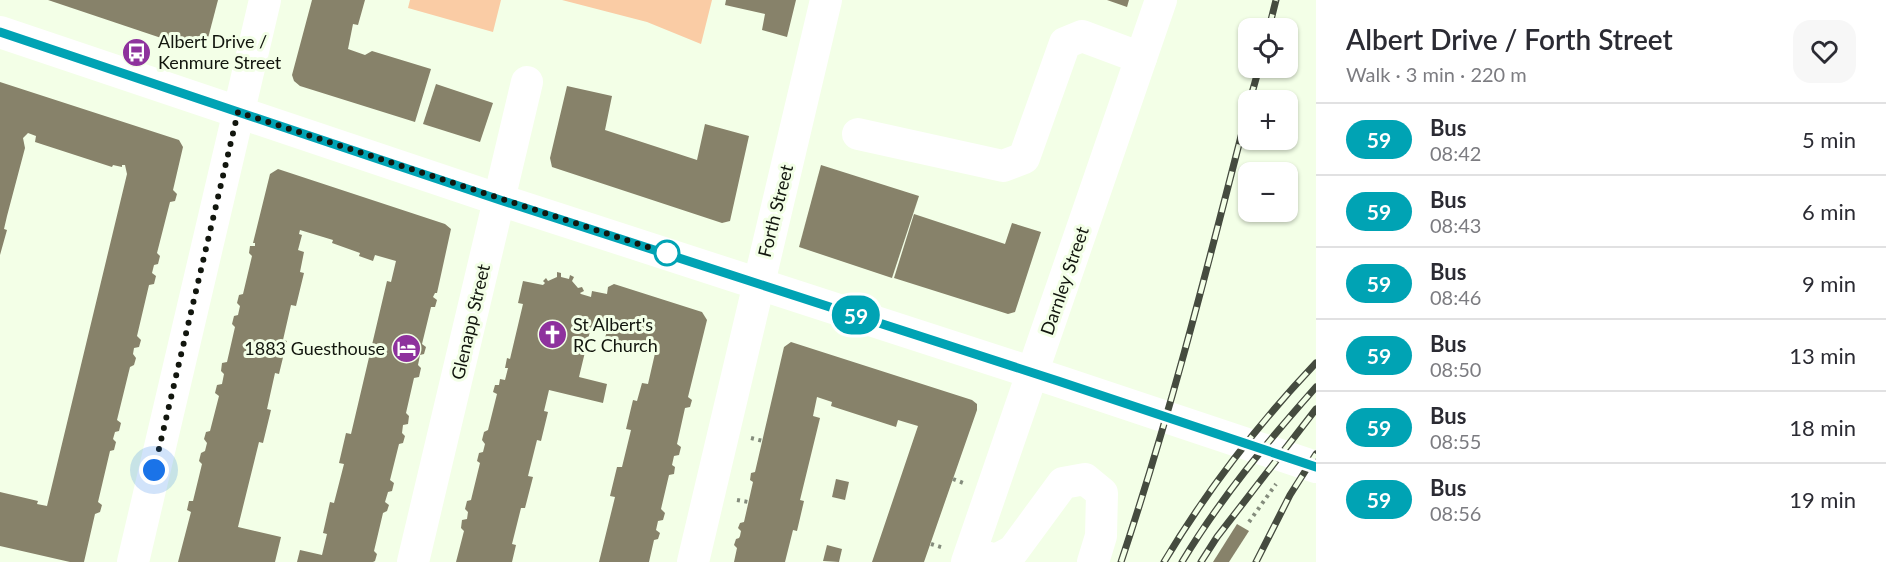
<!DOCTYPE html>
<html lang="en">
<head>
<meta charset="utf-8">
<style>
	:root { --surface:#fff; --page:#f7f7f7; --text:#2b2b33; --muted:#7c7c81; --line:#e1e1e2 }
	body { margin:0; font-family:Lato,sans-serif; background:var(--page); color:var(--text); height:100vh; display:flex; flex-direction:column; font-size:22px; white-space:nowrap }
	* { box-sizing:border-box; margin:0 }
	p { font-size:20px; color:var(--muted) }
	.icon { flex:none; width:33px; height:33px; fill:none; stroke:currentColor; stroke-width:2; stroke-linecap:round; stroke-linejoin:round }
	.map { position:relative; flex:1; overflow:hidden }
	.drawer { display:flex; flex-direction:column; background:var(--surface); width:570px }
	.drawer>* { flex:none }
	.badge { padding:0 12px; border-radius:20px; font-size:21px; line-height:39px }
	.fabs { position:absolute; left:1238px; top:18px; display:grid; gap:12px }
	.fabs a { display:grid; place-items:center; width:60px; height:60px; border-radius:12px; background:var(--surface); box-shadow:0 2px 4px #0004; font-size:30px }
	.you { position:absolute; width:30px; height:30px; margin:-15px; border:4px solid #fff; border-radius:50%; background:#1a73e8; box-shadow:0 0 0 9px #1a73e833 }
	.map>.badge { position:absolute; translate:-50% -50%; box-shadow:0 0 0 3px #fff }
	.round { display:grid; place-items:center; flex:none; width:63px; height:63px; border-radius:18px; background:var(--page) }
	.headline { display:flex; align-items:center; justify-content:space-between; height:102px; padding:0 30px }
	h1 { font-size:28px; font-weight:600; line-height:45px }
	ul { padding:0; list-style:none }
	li { display:flex; align-items:center; gap:18px; height:72px; padding:0 30px; border-top:2px solid var(--line) }
	li div { flex:1 }
	li b { display:block; font-size:22px }
	li em { font-style:normal }
	li .badge { min-width:66px; font-weight:700; text-align:center }
	main { display:flex; flex:1; min-height:0 }
	.map>svg:first-child { display:block }
</style>
</head>
<body>
<main>
<div class="map">
<svg width="1316" height="562" viewBox="0 0 1316 562">
	<rect width="100%" height="100%" fill="#f3ffe7"/>
	<g fill="#facca5">
		<path d="M 410,0 L 501,0 L 493,32 L 408,8 Z"/>
		<path d="M 562,0 L 712,0 L 701,44 L 647,22 Z"/>
	</g>
	<g fill="#87826a">
		<path d="M 48,0 L 218,0 L 207,42 L 191,48 Z"/>
		<path d="M 312,0 L 365,0 L 358,25 L 353,24 L 348,49 L 365,55 L 372,51 L 431,69 L 415,122 L 300,86 L 294,81 L 292,75 Z"/>
		<path d="M 726,0 L 796,0 L 787,37 L 762,30 L 765,14 L 725,5 Z"/>
		<path d="M 1107,0 L 1129,0 L 1127,7 Z"/>
		<path d="M 0,82 L 179,140 L 183,147 L 173,190 L 177,194 L 175,201 L 170,202 L 157,253 L 160,256 L 158,264 L 154,265 L 152,273 L 156,276 L 154,284 L 149,285 L 137,336 L 141,340 L 139,347 L 134,348 L 133,354 L 136,358 L 134,365 L 130,367 L 117,420 L 121,423 L 119,431 L 115,432 L 113,439 L 116,442 L 114,450 L 110,451 L 98,502 L 102,505 L 100,512 L 95,514 L 84,562 L 70,562 L 0,546 L 0,492 L 38,501 L 37,504 L 47,506 L 127,174 L 125,165 L 122,165 L 122,167 L 113,165 L 112,167 L 35,142 L 36,136 L 28,133 L 23,138 L 25,148 L 7,216 L 4,229 L 7,230 L 0,255 Z"/>
		<path d="M 436,84 L 493,103 L 480,142 L 423,124 Z"/>
		<path d="M 567,86 L 612,96 L 605,130 L 697,160 L 705,124 L 749,136 L 730,221 L 722,223 L 552,167 L 550,158 Z"/>
		<path d="M 821,165 L 919,196 L 892,278 L 799,247 Z"/>
		<path d="M 278,169 L 445,224 L 451,229 L 437,293 L 435,293 L 433,297 L 437,300 L 435,307 L 431,307 L 422,344 L 426,347 L 424,354 L 420,355 L 418,365 L 421,368 L 419,377 L 414,378 L 406,413 L 409,416 L 408,424 L 403,425 L 402,433 L 405,436 L 403,443 L 399,444 L 390,480 L 394,483 L 392,491 L 388,492 L 385,502 L 389,505 L 387,511 L 383,513 L 374,551 L 377,554 L 375,561 L 373,562 L 297,562 L 300,550 L 322,555 L 327,534 L 323,533 L 330,502 L 334,503 L 344,464 L 339,463 L 346,433 L 351,434 L 387,281 L 391,282 L 396,261 L 375,255 L 373,261 L 359,256 L 360,253 L 332,243 L 333,240 L 300,230 L 299,234 L 302,235 L 298,250 L 304,252 L 300,272 L 304,273 L 296,306 L 291,305 L 283,340 L 287,341 L 279,374 L 275,373 L 267,409 L 271,410 L 263,443 L 259,442 L 238,527 L 281,537 L 275,562 L 178,562 L 191,512 L 187,510 L 189,501 L 193,501 L 202,464 L 199,461 L 201,453 L 205,451 L 207,443 L 204,439 L 206,432 L 210,431 L 219,396 L 215,393 L 217,385 L 222,384 L 224,374 L 221,371 L 222,363 L 227,362 L 235,327 L 232,324 L 234,316 L 238,315 L 240,306 L 237,303 L 239,295 L 243,294 L 252,256 L 249,253 L 250,246 L 255,246 L 255,243 L 253,243 L 270,174 Z"/>
		<path d="M 914,214 L 1005,244 L 1012,223 L 1041,232 L 1015,312 L 1008,314 L 894,278 Z"/>
		<path d="M 557,272 L 561,273 L 561,277 L 569,279 L 570,275 L 574,277 L 572,281 L 578,288 L 582,287 L 584,291 L 580,293 L 581,294 L 591,297 L 592,291 L 607,294 L 608,287 L 614,284 L 702,312 L 707,320 L 688,397 L 692,400 L 690,407 L 685,408 L 677,444 L 681,447 L 679,455 L 674,456 L 672,465 L 675,467 L 674,474 L 669,475 L 661,509 L 665,513 L 663,520 L 658,521 L 656,530 L 660,533 L 658,539 L 654,540 L 649,562 L 599,562 L 615,497 L 610,496 L 617,467 L 622,467 L 631,430 L 626,429 L 633,400 L 637,401 L 642,383 L 648,384 L 656,349 L 639,345 L 638,348 L 605,338 L 607,331 L 591,327 L 579,377 L 607,384 L 603,403 L 549,390 L 544,411 L 548,412 L 541,441 L 537,440 L 528,476 L 533,477 L 525,508 L 521,508 L 512,544 L 516,545 L 512,562 L 456,562 L 464,531 L 461,528 L 462,520 L 467,519 L 468,512 L 465,509 L 467,501 L 471,500 L 480,463 L 477,461 L 479,453 L 483,452 L 485,444 L 482,440 L 484,432 L 488,430 L 497,394 L 493,392 L 495,385 L 499,385 L 500,379 L 505,380 L 508,368 L 505,368 L 507,358 L 510,359 L 523,304 L 518,303 L 523,281 L 543,285 L 545,283 L 543,281 L 546,278 L 548,281 L 557,277 Z"/>
		<path d="M 791,342 L 972,400 L 977,404 L 977,410 L 924,562 L 872,562 L 918,426 L 898,420 L 896,427 L 831,406 L 832,402 L 817,397 L 813,416 L 820,418 L 800,500 L 804,501 L 797,531 L 793,530 L 785,562 L 734,562 L 737,548 L 734,545 L 736,539 L 739,538 L 740,536 L 741,531 L 738,528 L 740,523 L 744,522 L 753,482 L 750,480 L 751,473 L 755,472 L 784,347 Z"/>
		<path d="M 836,479 L 849,482 L 845,500 L 832,497 Z"/>
		<path d="M 1237,524 L 1249,531 L 1229,562 L 1213,562 Z"/>
		<path d="M 827,545 L 842,549 L 839,562 L 823,561 Z"/>
	</g>
	<g fill="none" stroke-linecap="round" stroke-linejoin="round">
		<g stroke="#848c7c" stroke-width="4" stroke-dasharray="3 4.5" stroke-linecap="butt">
			<path d="M 751,438 L 763,441"/>
			<path d="M 953,479 L 966,484"/>
			<path d="M 737,500 L 748,502"/>
			<path d="M 1249,522 L 1276,484"/>
			<path d="M 931,544 L 944,548"/>
		</g>
		<g stroke="#fff" stroke-width="32">
			<path d="M 0,32 L 500,200 L 1058,381 L 1316,467"/>
			<path d="M 858,134 L 1003,166 L 1024,158 L 1065,43 L 1082,36 L 1141,58"/>
			<path d="M 971,553 L 996,560 L 1013,551 L 1063,483 L 1085,479 L 1102,493 L 1101,536 L 1093,562"/>
			<path d="M 133,562 L 265,0"/>
			<path d="M 413,562 L 527,82"/>
			<path d="M 693,562 L 826,0"/>
			<path d="M 967,562 L 1161,0"/>
		</g>
		<defs>
			<g id="rail">
				<path d="M 1269,28 L 1276,0"/>
				<path d="M 1250,100 L 1259,68"/>
				<path d="M 1121,562 C 1171,413 1209,261 1248,109"/>
				<path d="M 1164,562 C 1207,490 1258,424 1316,363"/>
				<path d="M 1182,562 C 1220,499 1267,442 1316,387"/>
				<path d="M 1201,562 L 1217,537 L 1316,409"/>
				<path d="M 1256,562 L 1290,495 L 1316,454"/>
			</g>
		</defs>
		<use href="#rail" stroke="#454b3f" stroke-width="7"/>
		<use href="#rail" stroke="#f3ffe7" stroke-width="4.5" stroke-dasharray="14" stroke-linecap="butt"/>
	</g>
	<g fill="none" stroke-linecap="round" stroke-linejoin="round">
		<defs>
			<path id="line" d="M 0,32 L 500,200 L 1058,381 L 1316,467"/>
		</defs>
		<use href="#line" stroke="#fff" stroke-width="14"/>
		<use href="#line" stroke="#00a3b4" stroke-width="9"/>
		<path stroke="#12160e" stroke-width="6" stroke-dasharray="0 10.8" d="M 154,470 L 238,112 L 672,255 L 667,253"/>
	</g>
	<defs>
		<symbol id="bus-disc" viewBox="-11 -11 22 22"><circle r="9.5" fill="#8e329d" stroke="#f3ffe7"/><path d="M-5-6H5V4H4V6H2V4H-2V6H-4V4H-5ZM-3.5-4V0h7V-4ZM-3.5 1.2v1.5H-2V1.2ZM2 1.2v1.5H3.5V1.2Z" fill="#fff"/></symbol>
		<symbol id="church-disc" viewBox="-11 -11 22 22"><circle r="9.5" fill="#8e329d" stroke="#f3ffe7"/><path d="M-1.2-6h2.4v3.5h3.3v2.4h-3.3V6h-2.4V-.1h-3.3v-2.4h3.3Z" fill="#fff"/></symbol>
		<symbol id="hotel-disc" viewBox="-11 -11 22 22"><circle r="9.5" fill="#8e329d" stroke="#f3ffe7"/><path d="M-6-4.5h1.5V1H6V5H4.5V3h-9V5H-6ZM-4 0a1.8 1.8 0 1 1 3.6 0ZM.5 0V-2.5h3Q6-2.5 6 0Z" fill="#fff"/></symbol>
	</defs>
	<g fill-rule="evenodd">
		<use href="#bus-disc" x="120" y="36" width="33" height="33"/>
		<use href="#church-disc" x="536" y="318" width="33" height="33"/>
		<use href="#hotel-disc" x="390" y="332" width="33" height="33"/>
	</g>
	<circle fill="#fff" stroke="#00a3b4" stroke-width="3" cx="667" cy="253" r="12"/>
	<g text-anchor="middle" stroke-width="6" stroke-linejoin="round" paint-order="stroke">
		<g font-size="18" fill="#12160e" stroke="#f3ffe7" text-anchor="start">
			<text x="158" y="48">Albert Drive /<tspan x="158" dy="21">Kenmure Street</tspan></text>
			<text x="573" y="331">St Albert's<tspan x="573" dy="21">RC Church</tspan></text>
			<text x="385" y="355" text-anchor="end">1883 Guesthouse</text>
		</g>
		<g font-size="18" fill="#12160e" stroke="#f3ffe7">
			<text transform="translate(776 211) rotate(-76)" y="6">Forth Street</text>
			<text transform="translate(1065 281) rotate(-71)" y="6">Darnley Street</text>
			<text transform="translate(471 322) rotate(-77)" y="6">Glenapp Street</text>
		</g>
	</g>
</svg>
<div class="fabs">
<a><svg class="icon" aria-label="locate" viewBox="0 0 24 24"><circle cx="12" cy="12" r="6"/><path d="M12 2v4M12 18v4M2 12h4M18 12h4"/></svg></a>
<a>+</a>
<a>−</a>
</div>
<div class="you" style="left:154px;top:470px"></div>
<b class="badge" style="left:856px;top:315px;background:#00a3b4;color:#fff">59</b>
</div>
<section class="drawer">
<div class="headline"><div><h1>Albert Drive / Forth Street</h1><p>Walk · 3 min · 220 m</p></div><a class="round"><svg class="icon" aria-label="heart" viewBox="0 0 24 24"><path d="M12 20l-8-8c-3-5 5-10 8-4 3-6 11-1 8 4z"/></svg></a></div>
<ul>
<li><span class="badge" style="background:#00a3b4;color:#fff">59</span><div><b>Bus</b><p>08:42</p></div><em>5 min</em></li>
<li><span class="badge" style="background:#00a3b4;color:#fff">59</span><div><b>Bus</b><p>08:43</p></div><em>6 min</em></li>
<li><span class="badge" style="background:#00a3b4;color:#fff">59</span><div><b>Bus</b><p>08:46</p></div><em>9 min</em></li>
<li><span class="badge" style="background:#00a3b4;color:#fff">59</span><div><b>Bus</b><p>08:50</p></div><em>13 min</em></li>
<li><span class="badge" style="background:#00a3b4;color:#fff">59</span><div><b>Bus</b><p>08:55</p></div><em>18 min</em></li>
<li><span class="badge" style="background:#00a3b4;color:#fff">59</span><div><b>Bus</b><p>08:56</p></div><em>19 min</em></li>
</ul>
</section>
</main>
</body>
</html>
